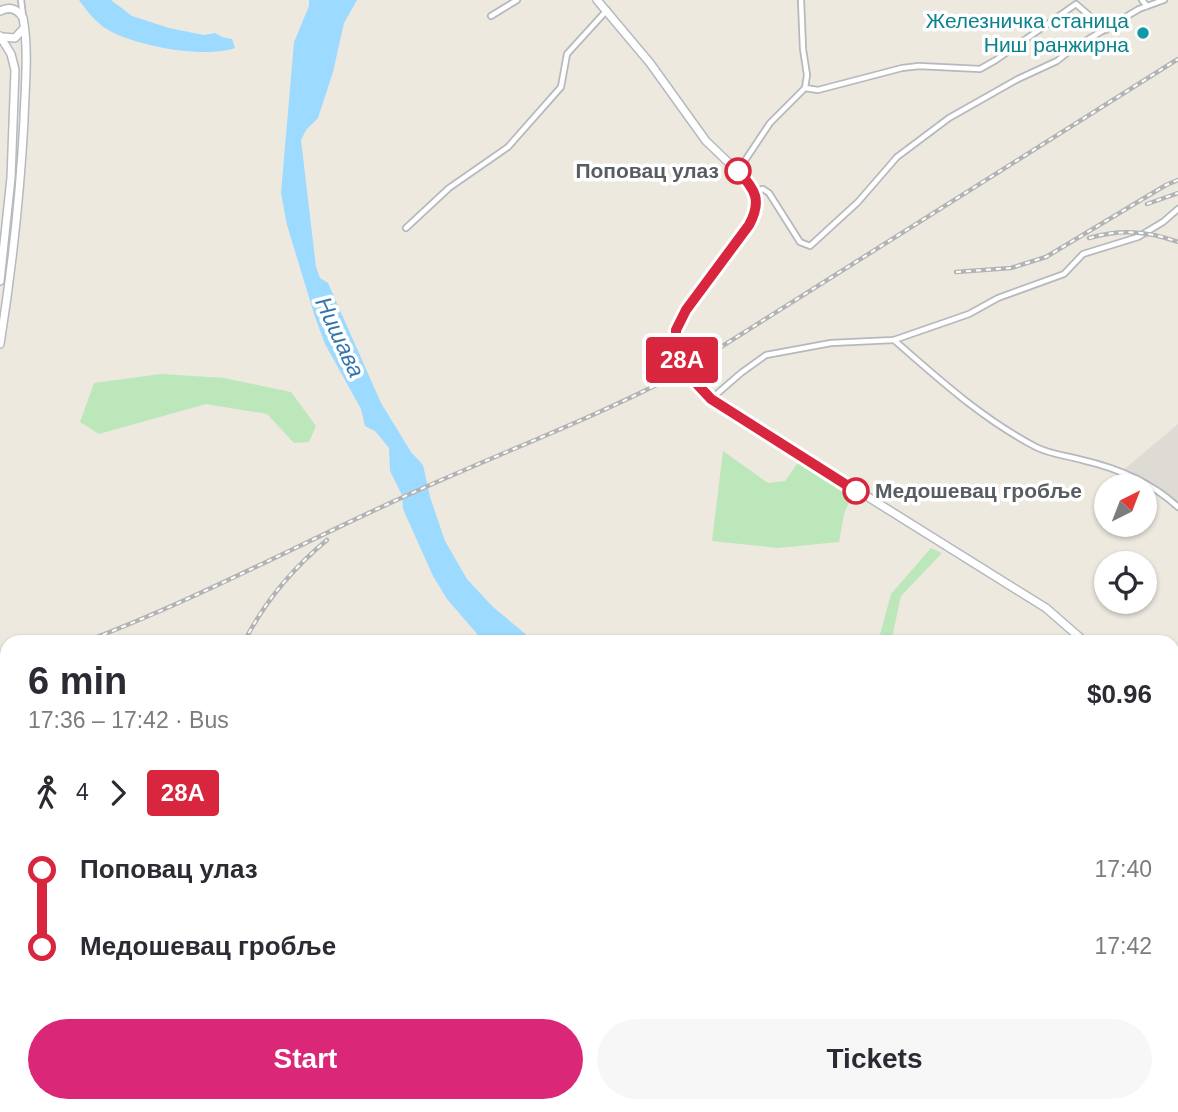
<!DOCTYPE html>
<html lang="en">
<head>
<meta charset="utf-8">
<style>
	:root { --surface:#fff; --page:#f7f7f7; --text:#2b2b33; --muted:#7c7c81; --accent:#db2777 }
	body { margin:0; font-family:Arial,sans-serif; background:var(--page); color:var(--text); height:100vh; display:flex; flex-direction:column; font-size:26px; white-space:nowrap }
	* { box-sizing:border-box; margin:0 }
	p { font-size:23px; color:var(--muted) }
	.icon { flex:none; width:38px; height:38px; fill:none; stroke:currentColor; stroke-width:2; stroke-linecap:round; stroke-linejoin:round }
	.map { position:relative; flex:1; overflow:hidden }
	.panel { position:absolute; left:0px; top:635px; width:1180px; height:478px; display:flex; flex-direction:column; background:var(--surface); border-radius:21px 21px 0 0; box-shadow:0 2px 5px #0004 }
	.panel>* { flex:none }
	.badge { padding:0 14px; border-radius:5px; font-size:24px; line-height:46px }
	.needle { width:46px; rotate:42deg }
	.tools { position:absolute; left:1094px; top:474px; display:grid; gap:14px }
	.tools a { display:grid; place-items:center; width:63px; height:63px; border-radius:50%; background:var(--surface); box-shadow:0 2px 5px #0004; font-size:35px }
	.map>.badge { position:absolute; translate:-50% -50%; box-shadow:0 0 0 4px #fff }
	.legs { display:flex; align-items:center; gap:10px; height:77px; padding:0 28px; font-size:23px }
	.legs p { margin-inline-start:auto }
	.head { display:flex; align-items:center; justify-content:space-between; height:119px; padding:0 28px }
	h1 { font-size:38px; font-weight:800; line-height:52px }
	.primary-button { display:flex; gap:14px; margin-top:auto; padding:14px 28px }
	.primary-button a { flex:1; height:80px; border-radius:42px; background:var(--accent); color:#fff; font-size:28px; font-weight:800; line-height:80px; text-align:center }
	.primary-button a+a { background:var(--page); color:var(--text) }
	ul { padding:0 28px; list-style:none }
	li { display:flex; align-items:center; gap:24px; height:77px; font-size:26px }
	li i { display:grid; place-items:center; width:10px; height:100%; margin:0 9px; background:currentColor }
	li i::after { content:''; width:18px; height:18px; margin:-9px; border:5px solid; border-radius:50%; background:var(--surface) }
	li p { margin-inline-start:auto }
	li:first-child i { background:linear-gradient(#0000 50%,currentColor 0) }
	li:last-child i { background:linear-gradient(currentColor 50%,#0000 0) }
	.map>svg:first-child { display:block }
</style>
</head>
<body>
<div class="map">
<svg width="1178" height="1112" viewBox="0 0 1178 1112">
	<rect width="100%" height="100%" fill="#ede9df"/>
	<g fill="#dddbd4">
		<path d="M 1178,424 L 1178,507 L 1168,498 L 1121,472 Z"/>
		<path d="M 7,1082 L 7,1106 L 98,1106 L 101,1112 L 0,1112 L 0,1088 Z"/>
	</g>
	<g fill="#bce7ba">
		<path d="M 161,374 L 224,378 L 291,392 L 316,426 L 309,442 L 294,443 L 267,414 L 206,404 L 99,434 L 80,422 L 94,383 Z"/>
		<path d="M 723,451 L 768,483 L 785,481 L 800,460 L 853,493 L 844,514 L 839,542 L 778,548 L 712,541 Z"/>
		<path d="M 931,548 L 942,553 L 901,596 L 891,642 L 878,642 L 891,594 Z"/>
	</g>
	<g fill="#9ddaff">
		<path d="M 79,0 L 111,0 L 132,16 L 169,28 L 204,35 L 215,33 L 222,37 L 232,39 L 235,48 C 204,59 133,46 105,28 C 95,21 86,10 79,0 Z"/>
		<path d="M 309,0 L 357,0 L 344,23 L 333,72 L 318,118 L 306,130 L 301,140 L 316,267 L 320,278 L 328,283 L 381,403 L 411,452 L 423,465 L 430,497 L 445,541 L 467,579 L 492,606 L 535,642 L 484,642 L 447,599 L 433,576 L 403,509 L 402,495 L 390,471 L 389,448 L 375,431 L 365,426 L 361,409 L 325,344 L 315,317 L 287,225 L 281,193 L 294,42 L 309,6 Z"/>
	</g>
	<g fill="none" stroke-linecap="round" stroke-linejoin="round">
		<defs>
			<g id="street">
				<path d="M 21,0 L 23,16"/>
				<path d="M 801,0 L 803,49 L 807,75 L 805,88"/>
				<path d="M 1142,0 L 1147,6"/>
				<path d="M 491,16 L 517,0"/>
				<path d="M 738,171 L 770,123 L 805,88 L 818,90 L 902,68 L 919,66 L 980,69 L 996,60 L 1076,4 L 1106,30"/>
				<path d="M 754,191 L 763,189 L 769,193 L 800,242 L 810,246 L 858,202 L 897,157 L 949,118 L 1018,79 L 1057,61 L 1072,49 L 1139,9 L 1164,0"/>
				<path d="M 406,228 L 449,188 L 508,147 L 561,87 L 567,54 L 607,10"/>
				<path d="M 894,340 C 939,379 982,419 1036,447 C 1049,454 1068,456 1082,460 C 1117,468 1152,483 1178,507"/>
				<path d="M 711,399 L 741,373 L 766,355 L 831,343 L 894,340 L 969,314 L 998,298 L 1064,274 L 1083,254 L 1138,237 L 1163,222 L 1178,209"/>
				<path d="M 260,1106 L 265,1112"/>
				<path d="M 376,1106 L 381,1112"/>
				<path d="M 418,1106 L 422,1112"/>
				<path d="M 398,1112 L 406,1106"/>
			</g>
			<g id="secondary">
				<path d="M 597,0 L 650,63 L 706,141 L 750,183 L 754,191 L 756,200 L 752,219 C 734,251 668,314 677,349 C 681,368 698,386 711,399 L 1046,608 L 1085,642"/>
				<path d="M 0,11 C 10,6 18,9 23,18 C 29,50 25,87 24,120 C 20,195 12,269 0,344"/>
				<path d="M 0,36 L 11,54 L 15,70 L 11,178 L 0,281"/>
				<path d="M 2,37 L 15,38 L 24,28"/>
				<path d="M 1172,801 L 1178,808"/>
				<path d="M 0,938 L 7,946"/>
				<path d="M 0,948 L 7,957"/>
				<path d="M 130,1106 L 136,1112"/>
				<path d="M 143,1106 L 147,1112"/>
			</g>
		</defs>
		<use href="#street" stroke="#b5b9be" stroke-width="8"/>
		<use href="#secondary" stroke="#b5bac0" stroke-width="10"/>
		<use href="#street" stroke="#fff" stroke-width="4.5"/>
		<use href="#secondary" stroke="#fff" stroke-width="7"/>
		<defs>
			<g id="rail">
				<path d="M 1147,204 L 1178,193"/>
				<path d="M 1089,238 C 1121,229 1147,231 1178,242"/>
				<path d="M 956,272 L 1011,268 L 1046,257 L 1166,185 L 1178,180"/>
				<path d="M 84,642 C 188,603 286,551 388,504 C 484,459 584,423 678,374 L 1178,59"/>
				<path d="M 244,642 C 265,601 292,569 327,540"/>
				<path d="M 0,666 L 7,665"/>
				<path d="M 0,699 L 7,701"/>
				<path d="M 503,1106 L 506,1112"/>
			</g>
		</defs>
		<use href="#rail" stroke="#b2b3b3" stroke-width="4.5"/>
		<use href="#rail" stroke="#fff" stroke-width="2" stroke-dasharray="5" stroke-linecap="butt"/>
	</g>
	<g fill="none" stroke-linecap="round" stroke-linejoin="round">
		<defs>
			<path id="line-1" d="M 738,171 C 756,190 762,201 749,225 L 686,310 L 676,330 L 676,349 L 681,358 L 696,383 L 711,399 L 856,491"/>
		</defs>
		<use href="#line-1" stroke="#fff" stroke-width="16"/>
		<use href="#line-1" stroke="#d7263d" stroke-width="10"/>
	</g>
	<circle fill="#0f9aa8" stroke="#fff" stroke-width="2.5" cx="1143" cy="33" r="7"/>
	<g fill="#fff" stroke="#d7263d" stroke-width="3.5">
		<circle cx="738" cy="171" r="12"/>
		<circle cx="856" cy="491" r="12"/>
	</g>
	<g text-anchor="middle" stroke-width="7" stroke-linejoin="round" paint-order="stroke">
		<g font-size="21" fill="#0d838f" stroke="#fff" text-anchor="end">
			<text x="1129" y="28">Железничка станица<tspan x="1129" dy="24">Ниш ранжирна</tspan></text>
		</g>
		<g font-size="21" font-weight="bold" fill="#585d62" stroke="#fff" text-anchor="end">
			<text x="719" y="178">Поповац улаз</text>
			<text x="875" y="498" text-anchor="start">Медошевац гробље</text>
		</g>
		<g font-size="23" font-style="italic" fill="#3375ad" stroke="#fff">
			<text transform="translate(340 337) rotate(65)" y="8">Нишава</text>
		</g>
	</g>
</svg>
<div class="tools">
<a><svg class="needle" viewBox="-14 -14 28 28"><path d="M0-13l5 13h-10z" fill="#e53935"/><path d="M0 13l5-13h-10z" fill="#7c7c81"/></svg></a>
<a><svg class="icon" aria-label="locate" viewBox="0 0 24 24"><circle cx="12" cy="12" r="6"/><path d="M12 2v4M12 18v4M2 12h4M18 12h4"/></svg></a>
</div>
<b class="badge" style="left:682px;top:360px;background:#d7263d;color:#fff">28А</b>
<section class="panel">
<div class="head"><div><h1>6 min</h1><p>17:36 – 17:42 · Bus</p></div><b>$0.96</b></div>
<div class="legs"><svg class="icon" aria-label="walk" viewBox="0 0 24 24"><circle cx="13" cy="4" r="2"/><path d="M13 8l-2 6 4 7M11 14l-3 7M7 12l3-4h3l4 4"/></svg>4<svg class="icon" aria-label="forward" viewBox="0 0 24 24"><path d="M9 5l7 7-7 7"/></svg><b class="badge" style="background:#d7263d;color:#fff">28А</b></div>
<ul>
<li><i style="color:#d7263d"></i><b>Поповац улаз</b><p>17:40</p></li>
<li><i style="color:#d7263d"></i><b>Медошевац гробље</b><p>17:42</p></li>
</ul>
<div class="primary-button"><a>Start</a><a>Tickets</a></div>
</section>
</div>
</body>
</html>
